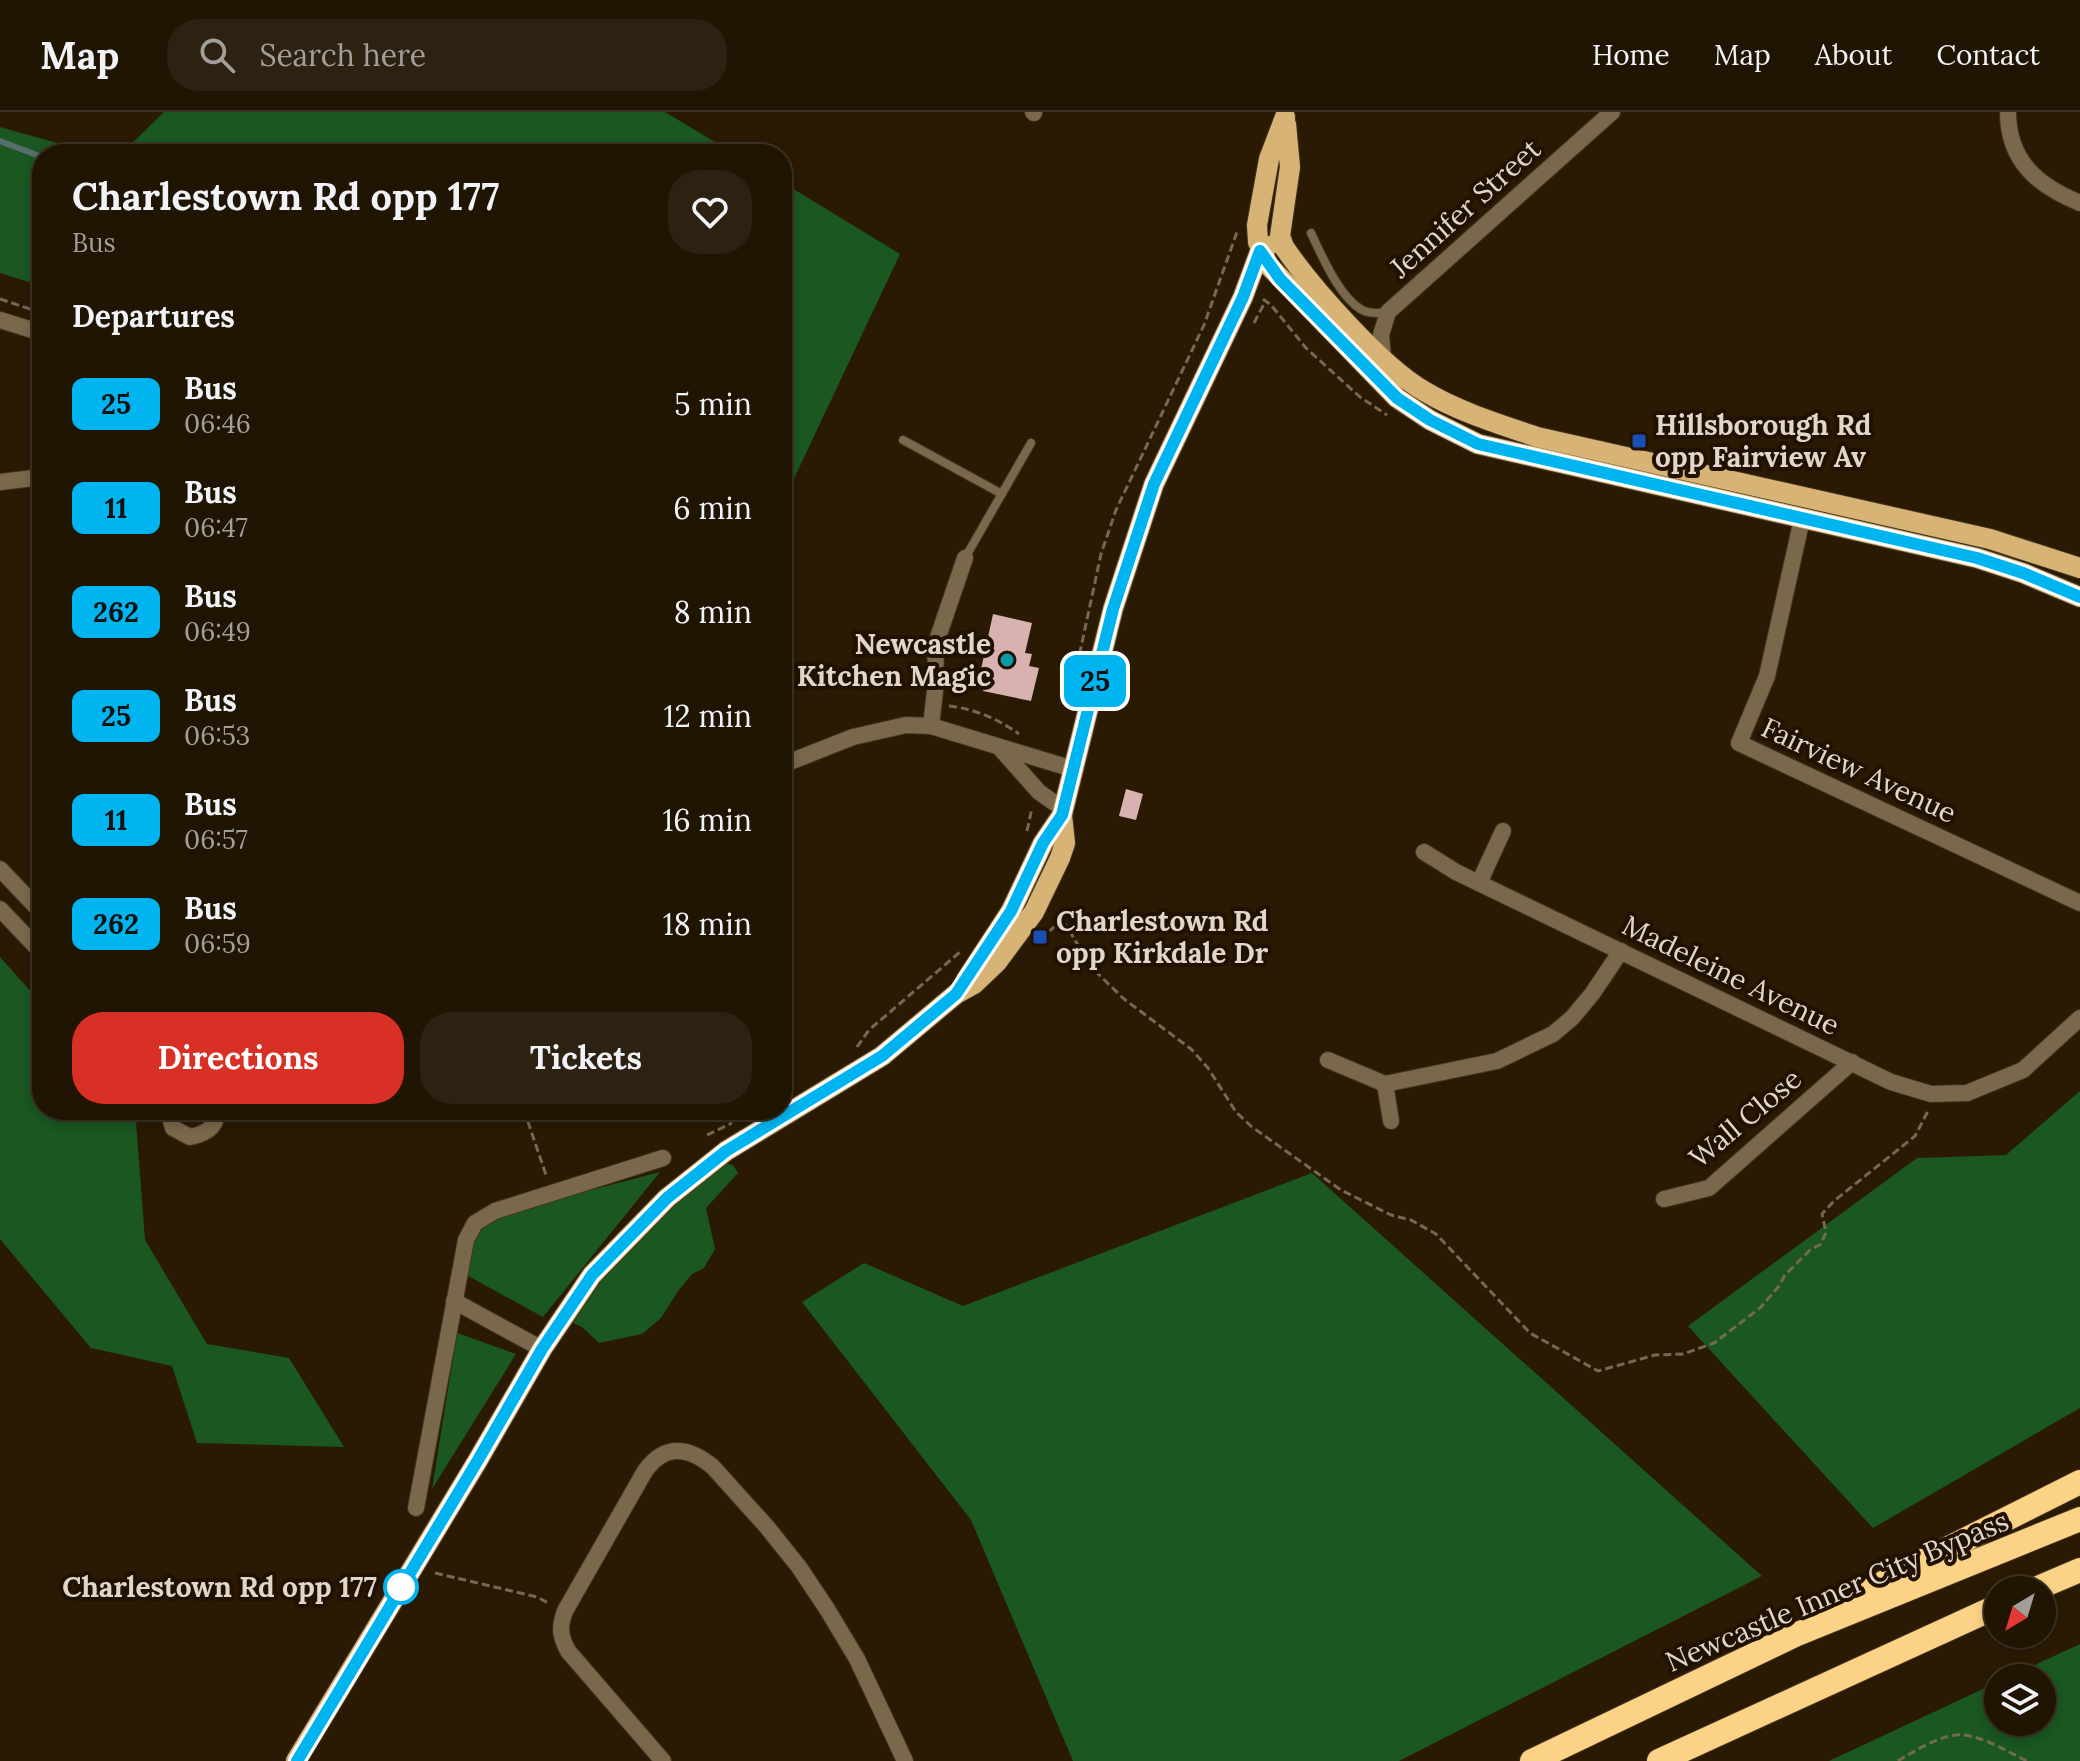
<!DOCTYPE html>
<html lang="en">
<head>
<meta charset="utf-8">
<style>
	:root { --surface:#201403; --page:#2d2112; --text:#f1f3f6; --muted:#a29e9a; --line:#3d3325; --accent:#d93025 }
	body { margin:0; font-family:Lora,serif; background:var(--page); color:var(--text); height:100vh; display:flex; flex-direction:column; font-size:30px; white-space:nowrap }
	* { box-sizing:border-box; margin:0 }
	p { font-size:26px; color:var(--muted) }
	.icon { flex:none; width:44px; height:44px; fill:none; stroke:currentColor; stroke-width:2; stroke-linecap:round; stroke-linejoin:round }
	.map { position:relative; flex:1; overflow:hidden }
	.drawer { position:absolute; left:32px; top:32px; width:760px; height:976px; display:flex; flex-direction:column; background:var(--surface); border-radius:32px; box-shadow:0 4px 12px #0003,0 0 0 2px var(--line) }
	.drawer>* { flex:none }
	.badge { padding:0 16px; border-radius:12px; font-size:28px; line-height:52px }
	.needle { width:52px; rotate:218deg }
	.fabs { position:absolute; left:1984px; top:1464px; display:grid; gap:16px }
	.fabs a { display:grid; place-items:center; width:72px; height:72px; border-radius:50%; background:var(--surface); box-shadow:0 4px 12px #0003,0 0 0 2px var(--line); font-size:40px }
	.map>.badge { position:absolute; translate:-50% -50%; box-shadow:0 0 0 4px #fff }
	h2 { padding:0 40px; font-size:30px; line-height:72px }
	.round { display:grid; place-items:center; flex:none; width:84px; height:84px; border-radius:32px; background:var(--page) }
	.overview { display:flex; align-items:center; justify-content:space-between; height:136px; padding:0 40px }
	h1 { font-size:38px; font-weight:800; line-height:60px }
	.action { display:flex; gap:16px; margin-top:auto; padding:16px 40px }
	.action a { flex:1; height:92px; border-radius:32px; background:var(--accent); color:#fff; font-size:32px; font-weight:800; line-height:92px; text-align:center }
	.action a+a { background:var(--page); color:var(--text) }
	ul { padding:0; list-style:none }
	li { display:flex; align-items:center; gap:24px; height:104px; padding:0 40px }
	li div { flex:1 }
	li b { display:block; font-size:30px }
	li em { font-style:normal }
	li .badge { min-width:88px; font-weight:700; text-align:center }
	header { display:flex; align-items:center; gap:48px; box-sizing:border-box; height:112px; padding:0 40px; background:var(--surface); border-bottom:2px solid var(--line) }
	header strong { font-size:38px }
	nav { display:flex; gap:44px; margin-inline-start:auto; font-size:28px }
	.search { width:560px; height:72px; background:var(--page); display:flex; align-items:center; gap:20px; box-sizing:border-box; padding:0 28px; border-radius:32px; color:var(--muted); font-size:30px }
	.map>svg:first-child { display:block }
</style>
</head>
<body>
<header>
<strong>Map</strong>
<div class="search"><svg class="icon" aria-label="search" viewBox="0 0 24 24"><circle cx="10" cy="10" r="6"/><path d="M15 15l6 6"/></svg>Search here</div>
<nav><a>Home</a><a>Map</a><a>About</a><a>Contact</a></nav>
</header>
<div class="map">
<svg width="2080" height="1649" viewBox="0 0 2080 1649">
	<rect width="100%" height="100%" fill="#2a1a04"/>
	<g fill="#1a5721">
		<path d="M 164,0 L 665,0 L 735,42 L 121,42 Z"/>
		<path d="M 0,15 L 96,42 L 42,42 L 42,174 L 0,161 Z"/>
		<path d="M 782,70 L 900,142 L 782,392 Z"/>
		<path d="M 0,845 L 42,892 L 42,998 L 126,998 L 136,1010 L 145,1128 L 207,1232 L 289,1246 L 344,1335 L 197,1331 L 172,1254 L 91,1236 L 0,1127 Z"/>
		<path d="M 2080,979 L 2080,1296 L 1873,1416 L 1688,1214 L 1917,1046 L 2006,1043 Z"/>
		<path d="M 727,1052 L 733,1053 L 738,1061 L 706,1096 L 715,1137 L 704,1156 L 692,1162 L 678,1179 L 661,1206 L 642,1222 L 599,1231 L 582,1215 L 573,1211 L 598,1166 L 672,1094 Z"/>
		<path d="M 660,1060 L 543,1205 L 461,1160 L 483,1106 Z"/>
		<path d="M 1312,1061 L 1762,1464 L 1399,1649 L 1073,1649 L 971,1408 L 802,1190 L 864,1151 L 963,1194 Z"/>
		<path d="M 457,1221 L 516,1242 L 432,1377 Z"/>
		<path d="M 2080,1532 L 2080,1649 L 1829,1649 L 1998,1570 L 1998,1610 L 2042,1610 L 2042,1566 L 2007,1566 Z"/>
	</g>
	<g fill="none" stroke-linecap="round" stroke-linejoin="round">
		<path stroke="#576e6d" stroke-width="6" d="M 0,29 L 42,45"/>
	</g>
	<g fill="#d7b2b0">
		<path d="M 993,502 L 1032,511 L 1025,541 L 1032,542 L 1029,554 L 1039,556 L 1031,589 L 983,579 L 985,573 L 978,571 Z"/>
		<path d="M 1126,677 L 1143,682 L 1136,708 L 1119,704 Z"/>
	</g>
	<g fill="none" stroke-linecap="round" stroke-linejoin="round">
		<defs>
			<g id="lane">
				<path d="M 1311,121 C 1322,144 1339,185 1362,198 C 1370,202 1379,201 1388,200"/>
				<path d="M 903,328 L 1002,382"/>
				<path d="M 965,446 L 1031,331"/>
			</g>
			<g id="street">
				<path d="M 1033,0 L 1034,1"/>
				<path d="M 2008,0 C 2008,49 2038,74 2080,91"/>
				<path d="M 0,208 L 42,221"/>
				<path d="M 1383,246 L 1381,223 L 1388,200 L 1612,0"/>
				<path d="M 0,370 L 42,365"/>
				<path d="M 1802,407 L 1767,564 L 1739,631 L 2080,791"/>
				<path d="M 931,614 L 935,579 L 936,531 L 965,446"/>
				<path d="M 999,635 L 1039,680 L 1063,697"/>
				<path d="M 782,653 L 853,625 L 906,613 L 931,614 L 1073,657"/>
				<path d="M 1424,740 L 1456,760 L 1891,970 L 1931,982 L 1967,981 L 2023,958 L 2080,906"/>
				<path d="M 0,757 L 42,801"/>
				<path d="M 1479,771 L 1503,719"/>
				<path d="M 0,797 L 42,841"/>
				<path d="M 1328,948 L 1385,972 L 1497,949 L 1553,922 L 1572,906 L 1592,882 L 1621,839"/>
				<path d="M 1385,972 L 1391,1009"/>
				<path d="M 168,998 L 173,1016 L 190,1025 C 205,1022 218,1016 216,998"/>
				<path d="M 1664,1087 L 1709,1076 L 1852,950"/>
				<path d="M 454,1189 L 542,1237"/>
				<path d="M 416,1396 L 466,1128 L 475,1111 L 495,1099 L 663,1046"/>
				<path d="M 663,1649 L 568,1539 C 560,1524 559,1515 565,1499 L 645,1359 C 665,1331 689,1335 713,1355 L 767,1415 L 799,1455 L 827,1497 L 857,1547 L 905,1649"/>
			</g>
			<g id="primary">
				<path d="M 1285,5 L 1269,47 L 1257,113 L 1258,130 L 1268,153 L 1397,286 L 1430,308 L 1478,332 L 1977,446 L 2023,461 L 2080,485"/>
				<path d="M 1286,12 L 1290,55 L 1280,124 L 1284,135 C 1312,176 1382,255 1424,279 C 1459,300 1499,312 1537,325 L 1990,427 L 2080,456"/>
				<path d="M 966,868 L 1011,799 L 1043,731 L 1062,703 L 1113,497 L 1154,372 L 1243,185 L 1260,139 L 1268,134"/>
				<path d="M 296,1649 L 478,1348 L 542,1237 L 592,1163 L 667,1086 L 726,1039 L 882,944 L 956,882 L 974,872 L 997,850 L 1034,800 L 1060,746 L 1065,731 L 1062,703"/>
			</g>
			<g id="highway">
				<path d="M 2033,1478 L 2080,1458"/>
				<path d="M 1866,1481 L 1905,1458 L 2080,1370"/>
				<path d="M 1532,1649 L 1795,1523 L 2080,1407"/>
				<path d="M 1659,1649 L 1998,1494"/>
			</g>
		</defs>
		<use href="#lane" stroke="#433420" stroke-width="10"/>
		<use href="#street" stroke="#433420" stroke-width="18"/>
		<use href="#primary" stroke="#433420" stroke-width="22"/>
		<use href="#highway" stroke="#433420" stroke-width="26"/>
		<g stroke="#766856" stroke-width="3" stroke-dasharray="8 4" stroke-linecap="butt">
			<path d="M 0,187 L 42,201"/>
			<path d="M 1263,187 L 1271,193 L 1306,236 L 1360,285 L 1387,303"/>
			<path d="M 1254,211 L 1265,190"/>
			<path d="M 1077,554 L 1101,442 L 1116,398 L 1204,213 L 1237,120"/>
			<path d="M 949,594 C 975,597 998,607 1019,622"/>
			<path d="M 1027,719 L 1032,696"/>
			<path d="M 1041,827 L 1054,815 L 1066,813 L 1091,855 L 1124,887 L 1191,937 L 1208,956 L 1236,1000 L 1252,1015 L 1341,1078 L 1391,1103 L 1411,1108 L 1436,1122 L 1530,1221 L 1598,1259 L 1655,1243 L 1683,1242 L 1714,1231 L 1760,1196 L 1779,1174 L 1785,1163 L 1810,1138 L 1821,1132 L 1826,1120 L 1822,1102 L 1834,1089 L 1915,1024 L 1929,997"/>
			<path d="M 857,935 L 869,918 L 960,840"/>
			<path d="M 524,998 L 547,1066"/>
			<path d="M 707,1023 L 732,1011"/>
			<path d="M 435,1461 L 537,1485 L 550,1492"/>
			<path d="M 1898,1649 C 1912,1640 1940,1624 1956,1623 C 1978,1621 2008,1640 2027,1649"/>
		</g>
		<use href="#lane" stroke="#79684b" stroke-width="8"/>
		<use href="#street" stroke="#79684b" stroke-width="16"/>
		<use href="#primary" stroke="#d7b475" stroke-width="20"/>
		<use href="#highway" stroke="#fcd286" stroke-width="24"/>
	</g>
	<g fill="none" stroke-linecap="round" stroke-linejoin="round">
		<defs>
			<path id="line" d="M 297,1649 L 478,1348 L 542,1237 L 592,1163 L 667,1086 L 726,1039 L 882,944 L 956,882 L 1011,799 L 1043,731 L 1062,703 L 1113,497 L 1154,372 L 1243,185 L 1260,139 L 1280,167 L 1397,286 L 1430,308 L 1478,332 L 1977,446 L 2023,461 L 2080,485"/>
		</defs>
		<use href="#line" stroke="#fff" stroke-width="18"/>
		<use href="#line" stroke="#00b5ef" stroke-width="12"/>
	</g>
	<g fill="#1a4fb4" stroke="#201100" stroke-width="3">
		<rect x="1631" y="321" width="16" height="16" rx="4"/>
		<rect x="1032" y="817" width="16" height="16" rx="4"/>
	</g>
	<circle fill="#0f9aa8" stroke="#201100" stroke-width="3" cx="1007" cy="548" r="8"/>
	<circle fill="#fff" stroke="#00b5ef" stroke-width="4" cx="401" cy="1475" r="16"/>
	<g text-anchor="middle" stroke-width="8" stroke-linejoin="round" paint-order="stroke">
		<g font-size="28" fill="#e0d6c9" stroke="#201100">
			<text transform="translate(1465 96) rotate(-42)" y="10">Jennifer Street</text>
			<text transform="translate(1859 658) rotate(25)" y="10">Fairview Avenue</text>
			<text transform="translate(1731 863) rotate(26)" y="10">Madeleine Avenue</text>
			<text transform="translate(1745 1006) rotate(-40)" y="10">Wall Close</text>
			<text transform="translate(1837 1479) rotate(-23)" y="10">Newcastle Inner City Bypass</text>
		</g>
		<g font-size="28" font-weight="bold" fill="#e0d6c9" stroke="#201100" text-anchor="start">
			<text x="1655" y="323">Hillsborough Rd<tspan x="1655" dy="32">opp Fairview Av</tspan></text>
			<text x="991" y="542" text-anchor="end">Newcastle<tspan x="991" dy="32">Kitchen Magic</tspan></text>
			<text x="1056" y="819">Charlestown Rd<tspan x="1056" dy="32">opp Kirkdale Dr</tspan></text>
		</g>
		<g font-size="28" font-weight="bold" fill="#e0d6c9" stroke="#201100" text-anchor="end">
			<text x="377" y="1485">Charlestown Rd opp 177</text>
		</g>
	</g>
</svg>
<div class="fabs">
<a><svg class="needle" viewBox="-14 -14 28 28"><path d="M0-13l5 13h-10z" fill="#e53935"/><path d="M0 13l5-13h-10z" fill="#a29e9a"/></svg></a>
<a><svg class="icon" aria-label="layers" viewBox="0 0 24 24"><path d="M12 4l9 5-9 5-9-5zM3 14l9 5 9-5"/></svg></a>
</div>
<b class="badge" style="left:1095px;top:569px;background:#00b5ef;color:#111">25</b>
<section class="drawer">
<div class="overview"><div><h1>Charlestown Rd opp 177</h1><p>Bus</p></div><a class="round"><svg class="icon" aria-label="heart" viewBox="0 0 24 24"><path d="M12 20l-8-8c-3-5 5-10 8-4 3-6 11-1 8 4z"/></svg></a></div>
<h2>Departures</h2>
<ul>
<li><span class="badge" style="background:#00b5ef;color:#111">25</span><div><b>Bus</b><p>06:46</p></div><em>5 min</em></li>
<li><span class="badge" style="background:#00b5ef;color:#111">11</span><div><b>Bus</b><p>06:47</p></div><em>6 min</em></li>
<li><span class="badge" style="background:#00b5ef;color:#111">262</span><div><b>Bus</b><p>06:49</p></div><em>8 min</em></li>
<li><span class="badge" style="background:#00b5ef;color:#111">25</span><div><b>Bus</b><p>06:53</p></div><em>12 min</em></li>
<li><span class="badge" style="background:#00b5ef;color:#111">11</span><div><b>Bus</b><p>06:57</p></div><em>16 min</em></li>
<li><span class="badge" style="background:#00b5ef;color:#111">262</span><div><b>Bus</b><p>06:59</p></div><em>18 min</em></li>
</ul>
<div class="action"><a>Directions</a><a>Tickets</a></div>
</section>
</div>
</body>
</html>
